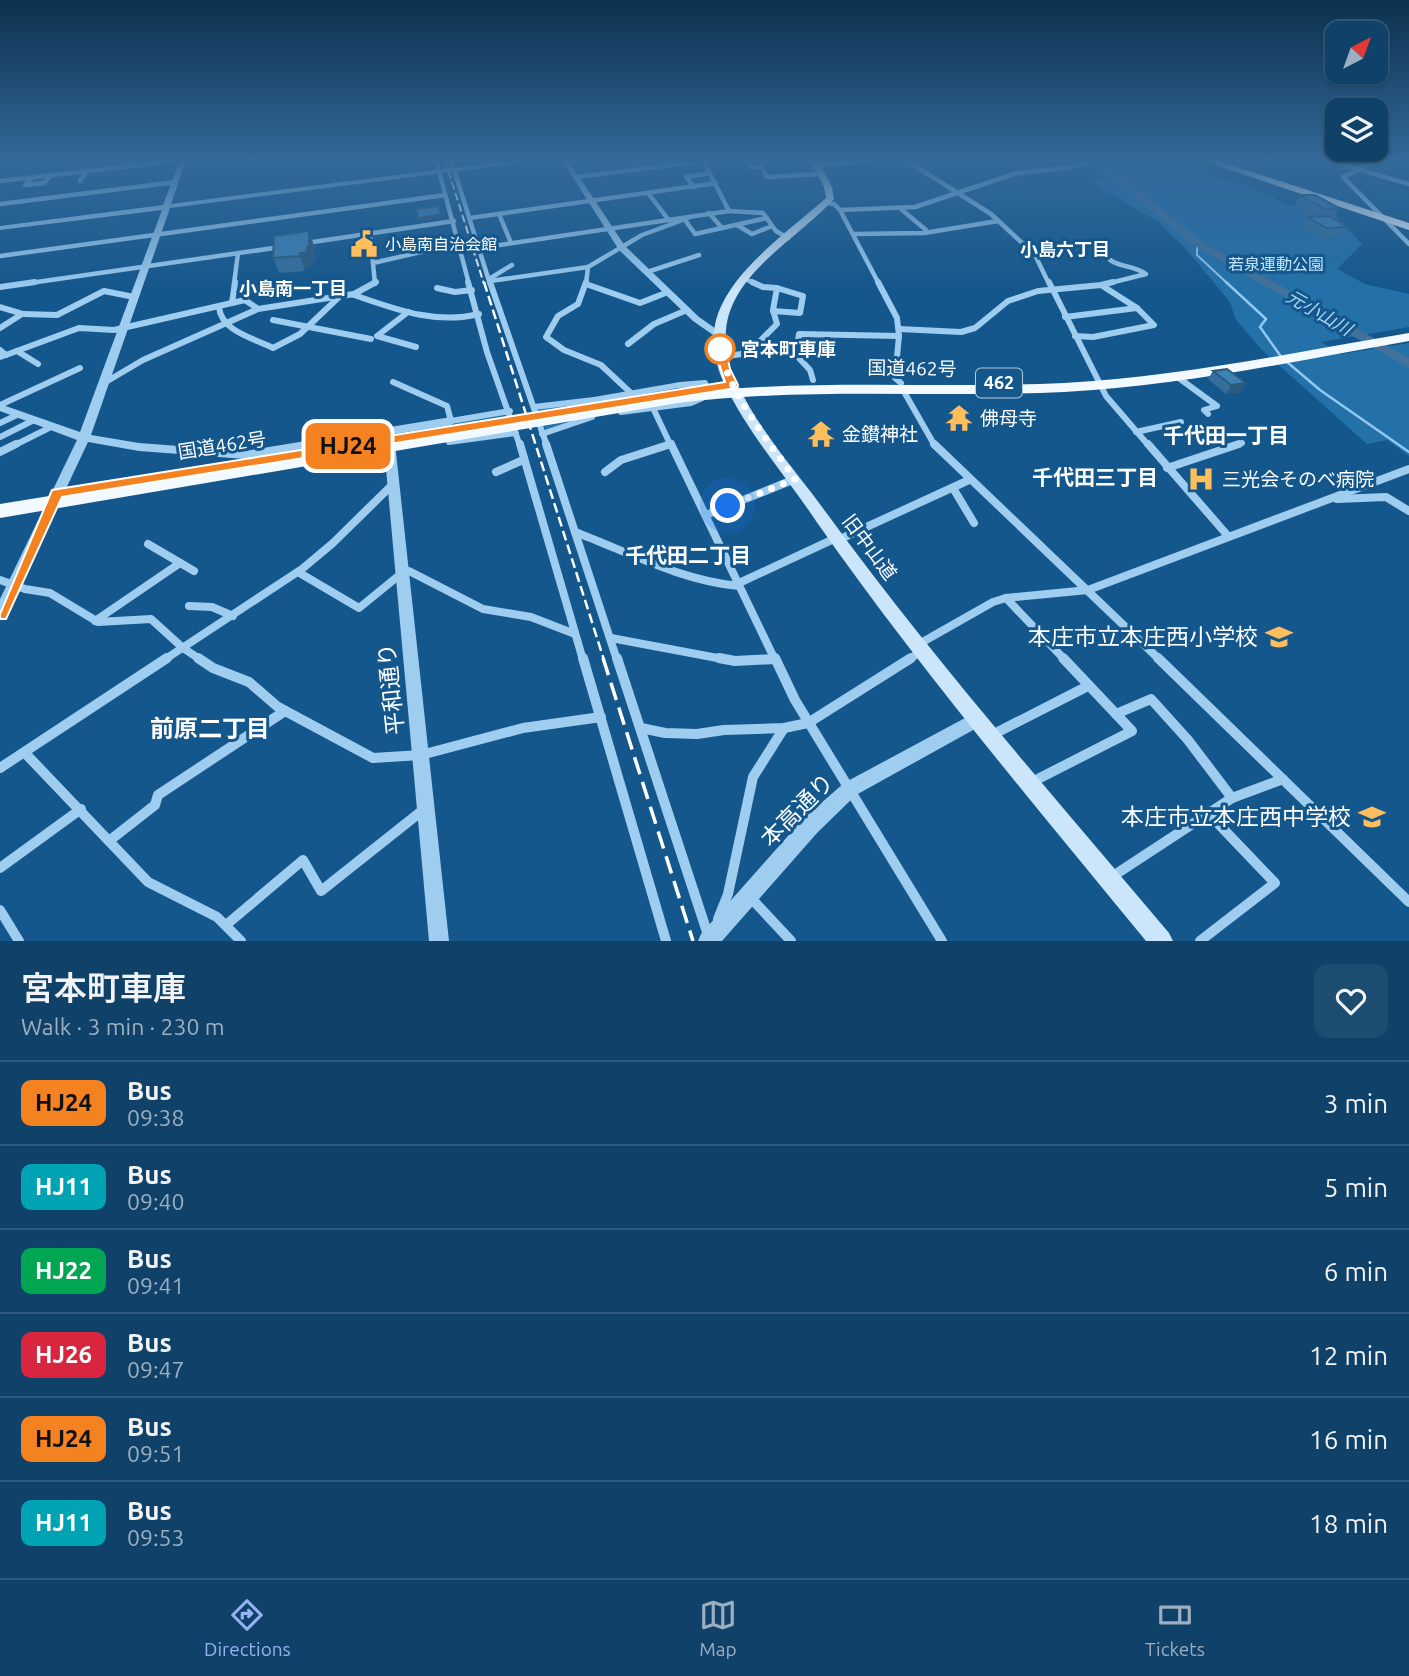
<!DOCTYPE html>
<html lang="en">
<head>
<meta charset="utf-8">
<style>
	:root { --surface:#0f4169; --page:#1d4c71; --text:#f1f3f6; --muted:#9bafc0; --line:#2f5a7d; --accent:#95b2f1 }
	body { margin:0; font-family:Ubuntu,"Noto Sans JP",sans-serif; background:var(--page); color:var(--text); height:100vh; display:flex; flex-direction:column; font-size:26px; white-space:nowrap }
	* { box-sizing:border-box; margin:0 }
	p { font-size:23px; color:var(--muted) }
	.icon { flex:none; width:38px; height:38px; fill:none; stroke:currentColor; stroke-width:2; stroke-linecap:round; stroke-linejoin:round }
	.map { position:relative; height:941px; overflow:hidden }
	.sheet { display:flex; flex-direction:column; background:var(--surface); flex:1 }
	.sheet>* { flex:none }
	.badge { padding:0 14px; border-radius:10px; font-size:24px; line-height:46px }
	.needle { width:46px; rotate:41deg }
	.buttons { position:absolute; left:1325px; top:21px; display:grid; gap:14px }
	.buttons a { display:grid; place-items:center; width:63px; height:63px; border-radius:14px; background:var(--surface); box-shadow:0 2px 5px #0004,0 0 0 2px var(--line); font-size:35px }
	.you { position:absolute; width:35px; height:35px; margin:-18px; border:5px solid #fff; border-radius:50%; background:#1a73e8; box-shadow:0 0 0 10px #1a73e833 }
	.map>.badge { position:absolute; translate:-50% -50%; box-shadow:0 0 0 4px #fff }
	.round { display:grid; place-items:center; flex:none; width:74px; height:74px; border-radius:14px; background:var(--page) }
	.head { display:flex; align-items:center; justify-content:space-between; height:119px; padding:0 21px }
	h1 { font-size:33px; font-weight:600; line-height:52px }
	ul { padding:0; list-style:none }
	li { display:flex; align-items:center; gap:21px; height:84px; padding:0 21px; border-top:2px solid var(--line) }
	li div { flex:1 }
	li b { display:block; font-size:26px }
	li em { font-style:normal }
	li .badge { min-width:77px; font-weight:700; text-align:center }
	.menu { display:flex; justify-content:space-around; align-items:center; height:98px; border-top:2px solid var(--line); background:var(--surface); font-size:19px; color:var(--muted) }
	.menu a { display:grid; justify-items:center; gap:4px }
	.menu .active { color:var(--accent) }
	.map>svg:first-child { display:block }
</style>
</head>
<body>
<div class="map">
<svg width="1409" height="941" viewBox="0 0 1409 941">
	<rect width="100%" height="100%" fill="#14578c"/>
	<g fill="#2470a9">
		<path d="M 1098,160 L 1163,160 L 1205,168 L 1218,180 L 1245,184 L 1291,206 L 1320,204 L 1335,215 L 1362,244 L 1337,269 L 1365,284 L 1409,294 L 1409,327 L 1321,342 L 1342,354 L 1409,343 L 1409,456 L 1387,440 L 1367,444 L 1263,351 L 1236,320 L 1230,302 L 1185,248 L 1157,221 L 1092,183 L 1104,178 L 1085,165 Z"/>
		<path d="M 605,400 L 610,412 L 546,431 L 537,409 Z"/>
		<path d="M 507,414 L 511,432 L 397,448 L 396,434 Z"/>
	</g>
	<g fill="none" stroke-linecap="round" stroke-linejoin="round">
		<path stroke="#90c9f3" stroke-width="2" d="M 1197,243 L 1197,255 L 1228,284"/>
		<g stroke="#90c9f3" stroke-width="2.5">
			<path d="M 1226,282 L 1266,319 L 1260,327 L 1282,358"/>
			<path d="M 1287,362 L 1320,390 L 1409,452"/>
		</g>
		<path fill="#427299" fill-rule="evenodd" d="M 1091,160 L 1102,160 L 1201,241 L 1409,358 L 1409,368 L 1193,245 Z"/>
		<g stroke="#9ecdf0" stroke-width="4.5">
			<path d="M 436,160 L 469,284"/>
			<path d="M 451,160 L 490,284"/>
			<path d="M 703,160 L 729,211"/>
			<path d="M 746,160 L 750,167 L 762,167"/>
			<path d="M 906,160 L 991,214 L 1035,255 L 1049,284"/>
			<path d="M 1326,160 L 1409,184"/>
			<path d="M 1379,160 L 1343,177 L 1409,244"/>
			<path d="M 0,161 L 13,160"/>
			<path d="M 817,165 L 881,160"/>
			<path d="M 764,172 L 767,177 L 821,174"/>
			<path d="M 577,177 L 703,161"/>
			<path d="M 32,178 L 25,185 L 44,183 L 50,176"/>
			<path d="M 0,181 L 183,160"/>
			<path d="M 80,181 L 86,172"/>
			<path d="M 694,187 L 686,177 L 710,173"/>
			<path d="M 648,193 L 668,219"/>
			<path d="M 827,203 L 834,204 L 840,210 L 879,284"/>
			<path d="M 0,204 L 176,182"/>
			<path d="M 901,209 L 926,230"/>
			<path d="M 840,210 L 915,207 L 1017,173 L 1065,168 L 1086,162"/>
			<path d="M 709,213 L 722,228"/>
			<path d="M 499,214 L 511,243"/>
			<path d="M 470,218 L 716,183"/>
			<path d="M 685,220 L 695,234 L 767,218"/>
			<path d="M 737,225 L 752,234 L 772,226"/>
			<path d="M 370,233 L 375,284"/>
			<path d="M 853,234 L 924,233 L 998,221"/>
			<path d="M 306,243 L 454,221"/>
			<path d="M 479,248 L 729,211 L 763,213 L 776,231 L 788,238"/>
			<path d="M 0,256 L 445,195"/>
			<path d="M 373,263 L 425,251 L 457,237"/>
			<path d="M 647,272 L 699,255"/>
			<path d="M 743,278 L 756,284"/>
			<path d="M 489,279 L 512,265"/>
			<path d="M 490,281 L 588,267"/>
			<path d="M 23,284 L 281,247"/>
			<path d="M 234,284 L 238,253"/>
			<path d="M 586,284 L 588,267 L 642,235 L 688,218"/>
			<path d="M 1106,284 L 1146,274 C 1131,264 1124,269 1110,260"/>
		</g>
		<g stroke="#9ecdf0" stroke-width="6">
			<path d="M 468,282 L 487,352 L 520,446"/>
			<path d="M 490,282 L 547,446"/>
			<path d="M 586,282 L 578,304 L 558,316 L 546,337 L 564,350 L 601,365 L 632,394"/>
			<path d="M 878,282 L 897,318 L 899,336 L 895,378 L 901,383"/>
			<path d="M 1049,282 L 1106,396 L 1149,446"/>
			<path d="M 586,284 L 640,303 L 668,292"/>
			<path d="M 1101,285 L 1113,282"/>
			<path d="M 0,287 L 35,282"/>
			<path d="M 437,288 L 455,292 L 472,290"/>
			<path d="M 354,295 C 395,309 435,325 479,314"/>
			<path d="M 232,303 L 235,282"/>
			<path d="M 0,307 L 23,314 L 57,315 L 104,291 L 134,297"/>
			<path d="M 219,307 C 221,331 253,338 273,348 L 300,334 L 339,297"/>
			<path d="M 773,311 L 800,313 L 803,296 L 777,288"/>
			<path d="M 408,312 L 377,336 L 416,347"/>
			<path d="M 1065,317 L 1137,308"/>
			<path d="M 273,320 L 371,339"/>
			<path d="M 0,328 L 22,314"/>
			<path d="M 899,329 L 961,332 L 975,328 L 1008,301 L 1038,291 L 1101,285 L 1137,308 L 1154,325 L 1093,337 L 1075,336"/>
			<path d="M 628,344 L 654,324 L 687,310"/>
			<path d="M 0,350 L 6,355 L 0,357"/>
			<path d="M 17,351 L 38,364"/>
			<path d="M 6,355 L 79,328 L 114,330 L 245,300 L 258,309 L 354,294 L 376,282"/>
			<path d="M 721,357 L 748,353 L 777,324 L 773,310 L 777,288 L 763,287 L 752,282"/>
			<path d="M 1176,376 L 1217,406 L 1204,410 L 1208,414"/>
			<path d="M 813,380 L 810,370 L 796,355 L 799,334 L 899,336"/>
			<path d="M 393,382 L 447,406 L 451,421 L 510,411"/>
			<path d="M 104,383 L 143,360 L 258,309"/>
			<path d="M 680,385 L 705,383 L 707,388"/>
			<path d="M 903,390 L 935,446"/>
			<path d="M 0,405 L 80,368"/>
			<path d="M 534,407 L 594,400"/>
			<path d="M 653,408 L 671,446"/>
			<path d="M 621,412 L 691,403 L 702,398"/>
			<path d="M 0,423 L 19,414"/>
			<path d="M 1136,432 L 1181,422"/>
			<path d="M 542,434 L 592,417"/>
			<path d="M 0,437 L 34,420"/>
			<path d="M 449,442 L 516,433"/>
			<path d="M 13,446 L 51,427"/>
			<path d="M 665,446 L 671,444"/>
			<path d="M 1233,446 L 1242,443"/>
		</g>
		<g stroke="#9ecdf0" stroke-width="8">
			<path d="M 520,444 L 583,660"/>
			<path d="M 546,444 L 617,660"/>
			<path d="M 671,444 L 775,660"/>
			<path d="M 934,444 L 1160,660"/>
			<path d="M 1148,444 L 1228,536"/>
			<path d="M 0,452 L 16,444"/>
			<path d="M 1167,468 L 1239,444"/>
			<path d="M 496,472 L 523,460"/>
			<path d="M 605,472 L 621,460 L 671,444"/>
			<path d="M 953,488 L 974,523"/>
			<path d="M 1337,499 L 1386,497 L 1409,511"/>
			<path d="M 706,515 L 795,479"/>
			<path d="M 575,532 C 628,552 682,581 739,586"/>
			<path d="M 838,540 L 969,480"/>
			<path d="M 148,544 L 194,571"/>
			<path d="M 298,572 L 359,608 L 402,573 L 409,571 L 483,609 L 531,617 L 575,634"/>
			<path d="M 0,580 L 25,589 L 50,593 L 98,622 L 151,619 L 183,648 L 201,660"/>
			<path d="M 739,583 L 836,538"/>
			<path d="M 1006,598 L 1065,660"/>
			<path d="M 189,606 L 212,607 L 233,616"/>
			<path d="M 95,621 L 180,563"/>
			<path d="M 611,638 L 728,660"/>
			<path d="M 919,644 L 993,602 L 1006,598 L 1088,590 L 1409,469"/>
			<path d="M 164,660 L 302,569 L 333,543 L 392,485"/>
			<path d="M 761,660 L 775,659"/>
			<path d="M 908,660 L 922,651"/>
		</g>
		<g stroke="#9ecdf0" stroke-width="10">
			<path d="M 198,658 L 213,668 L 249,682 L 278,707 L 373,758 L 421,755 L 523,728 L 601,717"/>
			<path d="M 583,658 L 666,941"/>
			<path d="M 617,658 L 710,941"/>
			<path d="M 719,658 L 735,661 L 775,659"/>
			<path d="M 775,658 L 795,700 L 942,941"/>
			<path d="M 1063,658 L 1116,714 L 1151,699 L 1188,740 L 1232,798"/>
			<path d="M 1158,658 L 1409,902"/>
			<path d="M 641,728 L 665,733 L 697,734 L 724,730 L 784,728 L 808,723 L 911,658"/>
			<path d="M 992,735 L 1088,686"/>
			<path d="M 25,753 L 148,882 L 217,917 L 241,941"/>
			<path d="M 0,768 L 167,658"/>
			<path d="M 1030,783 L 1132,731 L 1116,714"/>
			<path d="M 109,841 L 155,805 L 158,795 L 285,711"/>
			<path d="M 0,868 L 81,809"/>
			<path d="M 1113,876 L 1232,798 L 1283,779"/>
			<path d="M 751,898 L 791,941"/>
			<path d="M 0,910 L 19,941"/>
			<path d="M 718,919 L 728,894 L 753,777 L 784,728"/>
			<path d="M 226,925 L 303,860 L 321,891 L 423,810"/>
			<path d="M 1200,941 L 1275,883 L 1208,813"/>
		</g>
		<g fill="#9ecdf0" fill-rule="evenodd">
			<path d="M 180,160 L 186,160 L 171,204 L 513,160 L 532,160 L 529,162 L 170,208 L 91,435 L 139,443 L 245,451 L 451,417 L 455,418 L 457,421 L 451,425 L 394,434 L 449,941 L 429,941 L 383,436 L 245,459 L 139,451 L 88,442 L 7,614 L 5,618 L 0,620 L 0,599 L 77,440 L 0,411 L 0,404 L 80,432 L 162,210 L 0,230 L 0,226 L 163,205 Z"/>
			<path d="M 562,160 L 568,160 L 625,246 L 699,317 L 722,333 L 722,337 L 716,337 L 693,321 L 619,250 Z"/>
			<path d="M 1085,160 L 1094,160 L 1086,164 L 1083,162 Z"/>
			<path d="M 680,382 L 685,385 L 684,387 L 594,403 L 588,400 L 594,397 Z"/>
			<path d="M 978,711 L 984,714 L 986,719 L 984,724 L 856,795 L 817,833 L 722,941 L 698,941 L 701,934 L 803,819 L 844,783 Z"/>
		</g>
		<path fill="#cbe6fb" fill-rule="evenodd" d="M 810,160 L 818,160 L 832,187 L 834,199 C 799,238 731,273 726,330 C 724,348 728,365 736,381 C 757,428 795,470 825,511 C 932,658 1052,794 1169,933 L 1173,941 L 1146,941 C 1033,803 918,667 816,521 C 786,476 748,433 725,385 C 717,369 713,351 714,333 C 718,279 787,233 826,198 L 824,187 Z"/>
		<g fill="#f2f9ff" fill-rule="evenodd">
			<path d="M 1200,160 L 1215,160 L 1409,223 L 1409,230 Z"/>
			<path d="M 1409,333 L 1409,341 C 1295,361 1180,386 1064,392 C 935,398 807,387 678,403 L 0,518 L 0,504 L 678,394 C 807,378 935,389 1064,383 C 1180,377 1295,352 1409,333 Z"/>
		</g>
		<path stroke="#fff" stroke-width="2" stroke-dasharray="8 3.5" stroke-linecap="butt" d="M 445,160 L 484,284"/>
		<path stroke="#fff" stroke-width="2.5" stroke-dasharray="10 4.5" stroke-linecap="butt" d="M 484,282 L 604,660"/>
		<path stroke="#fff" stroke-width="3.5" stroke-dasharray="18 8" stroke-linecap="butt" d="M 603,658 L 693,941"/>
	</g>
	<g fill="#346f9c">
		<path d="M 972,160 L 1010,160 L 1008,168 L 987,168 Z"/>
		<path d="M 1300,195 L 1339,208 L 1333,219 L 1348,227 L 1341,238 L 1320,240 L 1302,228 L 1308,217 L 1313,217 L 1295,206 Z"/>
		<path d="M 309,231 L 314,246 L 315,262 L 312,262 L 312,267 L 305,268 L 305,271 L 279,273 L 273,258 Z"/>
		<path d="M 1213,371 L 1241,392 L 1226,394 L 1208,379 Z"/>
	</g>
	<g fill="#2b5a7f">
		<path d="M 441,214 L 441,218 L 418,221 L 418,218 Z"/>
		<path d="M 309,231 L 314,246 L 315,262 L 312,262 L 312,267 L 305,268 L 305,271 L 300,256 L 300,253 L 307,247 Z"/>
		<path d="M 1246,383 L 1241,392 L 1226,394 L 1231,385 Z"/>
	</g>
	<g fill="#3d81b5" stroke="#2b5a7f" stroke-width="2">
		<path d="M 1300,195 L 1315,195 L 1339,208 L 1325,209 Z"/>
		<path d="M 438,206 L 441,214 L 418,218 L 416,209 Z"/>
		<path d="M 1329,216 L 1348,227 L 1326,228 L 1308,217 Z"/>
		<path d="M 309,231 L 309,247 L 307,247 L 307,252 L 300,253 L 300,256 L 273,258 L 274,236 Z"/>
		<path d="M 1227,369 L 1246,383 L 1231,385 L 1213,371 Z"/>
	</g>
	<linearGradient id="sky" x2="0" y2="1"><stop stop-color="#0b304d"/><stop offset="0.55" stop-color="#346999"/><stop offset="1" stop-color="#346999" stop-opacity="0"/></linearGradient>
	<rect width="1409" height="292" fill="url(#sky)"/>
	<path fill="#f58220" stroke="#fff" stroke-width="2" d="M 720,344 L 725,347 L 730,369 L 738,385 L 736,388 L 62,497 L 6,619 L 0,619 L 0,614 L 52,490 L 725,382 L 714,347 Z"/>
	<g fill="none" stroke-linecap="round" stroke-linejoin="round">
		<path stroke="#fff" stroke-width="7" stroke-dasharray="0 12.6" d="M 720,349 C 729,393 767,439 795,479 L 728,506"/>
	</g>
	<defs>
		<symbol id="civic-bare" viewBox="-9 -9 18 18"><path d="M-.6-6.5H3V-4.5H.6V-3L4-1V1h2V6H-6V1h2V-1L-.6-3ZM-1.2 2.5V6h2.4V2.5Z" fill="#ffbd5c" stroke="#14578c" stroke-width="2.5" paint-order="stroke"/></symbol>
		<symbol id="temple-bare" viewBox="-9 -9 18 18"><path d="M0-6L5-2H3V0L6.5 2.5H4V6H1.5V3h-3V6H-4V2.5H-6.5L-3 0V-2H-5Z" fill="#ffbd5c" stroke="#14578c" stroke-width="2.5" paint-order="stroke"/></symbol>
		<symbol id="hospital-bare" viewBox="-9 -9 18 18"><path d="M-5-5h3v3.5h4V-5h3V5h-3V1.5h-4V5h-3Z" fill="#ffbd5c" stroke="#14578c" stroke-width="2.5" paint-order="stroke"/></symbol>
		<symbol id="school-bare" viewBox="-9 -9 18 18"><path d="M0-5L7-2L0 1L-7-2ZM-4 1L0 2.5L4 1V4Q0 6-4 4Z" fill="#ffbd5c" stroke="#14578c" stroke-width="2.5" paint-order="stroke"/></symbol>
	</defs>
	<g fill-rule="evenodd">
		<use href="#civic-bare" x="345" y="225" width="38" height="38"/>
		<use href="#temple-bare" x="940" y="399" width="38" height="38"/>
		<use href="#temple-bare" x="802" y="415" width="38" height="38"/>
		<use href="#hospital-bare" x="1182" y="460" width="38" height="38"/>
		<use href="#school-bare" x="1260" y="618" width="38" height="38"/>
		<use href="#school-bare" x="1353" y="798" width="38" height="38"/>
	</g>
	<circle fill="#fff" stroke="#f58220" stroke-width="3.5" cx="720" cy="349" r="14"/>
	<g text-anchor="middle" stroke-width="6" stroke-linejoin="round" paint-order="stroke">
		<g font-size="16" fill="#fff" stroke="#14578c" text-anchor="start">
			<text x="385" y="250">小島南自治会館</text>
		</g>
		<g font-size="16" fill="#c4e4fb" stroke="#14578c">
			<text x="1276" y="270">若泉運動公園</text>
		</g>
		<g font-size="18" font-weight="bold" fill="#fff" stroke="#14578c">
			<text x="1065" y="256">小島六丁目</text>
			<text x="293" y="295">小島南一丁目</text>
		</g>
		<g font-size="18" font-style="italic" fill="#a9d6f7" stroke="#14578c">
			<text transform="translate(1319 313) rotate(30)" y="6">元小山川</text>
		</g>
		<rect fill="#14578c" stroke="#b8cddc" stroke-width="2" x="976" y="368.5" width="46" height="29" rx="5"/>
		<g font-size="18" font-weight="bold" fill="#fff">
			<text x="999" y="389">462</text>
		</g>
		<g font-size="19" font-weight="bold" fill="#fff" stroke="#14578c" text-anchor="start">
			<text x="741" y="356">宮本町車庫</text>
		</g>
		<g font-size="19" fill="#fff" stroke="#14578c">
			<text transform="translate(912 368) rotate(1)" y="7">国道462号</text>
			<text transform="translate(222 445) rotate(-9)" y="7">国道462号</text>
			<text transform="translate(870 547) rotate(53)" y="7">旧中山道</text>
		</g>
		<g font-size="19" fill="#fff" stroke="#14578c" text-anchor="start">
			<text x="980" y="425">佛母寺</text>
			<text x="842" y="441">金鑚神社</text>
			<text x="1222" y="486">三光会そのべ病院</text>
		</g>
		<g font-size="21" font-weight="bold" fill="#fff" stroke="#14578c">
			<text x="1226" y="443">千代田一丁目</text>
			<text x="1095" y="485">千代田三丁目</text>
			<text x="688" y="563">千代田二丁目</text>
		</g>
		<g font-size="23" fill="#fff" stroke="#14578c" text-anchor="end">
			<text x="1258" y="645">本庄市立本庄西小学校</text>
			<text x="1351" y="825">本庄市立本庄西中学校</text>
		</g>
		<g font-size="23" fill="#fff" stroke="#14578c">
			<text transform="translate(391 689) rotate(-96)" y="8">平和通り</text>
			<text transform="translate(797 810) rotate(-45)" y="8">本高通り</text>
		</g>
		<g font-size="24" font-weight="bold" fill="#fff" stroke="#14578c">
			<text x="210" y="737">前原二丁目</text>
		</g>
	</g>
</svg>
<div class="buttons">
<a><svg class="needle" viewBox="-14 -14 28 28"><path d="M0-13l5 13h-10z" fill="#e53935"/><path d="M0 13l5-13h-10z" fill="#9bafc0"/></svg></a>
<a><svg class="icon" aria-label="layers" viewBox="0 0 24 24"><path d="M12 4l9 5-9 5-9-5zM3 14l9 5 9-5"/></svg></a>
</div>
<div class="you" style="left:728px;top:506px"></div>
<b class="badge" style="left:348px;top:446px;background:#f58220;color:#111">HJ24</b>
</div>
<section class="sheet">
<div class="head"><div><h1>宮本町車庫</h1><p>Walk · 3 min · 230 m</p></div><a class="round"><svg class="icon" aria-label="heart" viewBox="0 0 24 24"><path d="M12 20l-8-8c-3-5 5-10 8-4 3-6 11-1 8 4z"/></svg></a></div>
<ul>
<li><span class="badge" style="background:#f58220;color:#111">HJ24</span><div><b>Bus</b><p>09:38</p></div><em>3 min</em></li>
<li><span class="badge" style="background:#00a3b4;color:#fff">HJ11</span><div><b>Bus</b><p>09:40</p></div><em>5 min</em></li>
<li><span class="badge" style="background:#00a651;color:#fff">HJ22</span><div><b>Bus</b><p>09:41</p></div><em>6 min</em></li>
<li><span class="badge" style="background:#d7263d;color:#fff">HJ26</span><div><b>Bus</b><p>09:47</p></div><em>12 min</em></li>
<li><span class="badge" style="background:#f58220;color:#111">HJ24</span><div><b>Bus</b><p>09:51</p></div><em>16 min</em></li>
<li><span class="badge" style="background:#00a3b4;color:#fff">HJ11</span><div><b>Bus</b><p>09:53</p></div><em>18 min</em></li>
</ul>
</section>
<nav class="menu">
<a class="active"><svg class="icon" aria-label="directions" viewBox="0 0 24 24"><path d="M12 3l9 9-9 9-9-9zM9 14v-3h6M13 9l2 2-2 2"/></svg>Directions</a>
<a><svg class="icon" aria-label="map" viewBox="0 0 24 24"><path d="M3 6l6-2 6 2 6-2v14l-6 2-6-2-6 2zM9 4v14M15 6v14"/></svg>Map</a>
<a><svg class="icon" aria-label="tickets" viewBox="0 0 24 24"><path d="M3 7h18v10H3zM15 7v10"/></svg>Tickets</a>
</nav>
</body>
</html>
